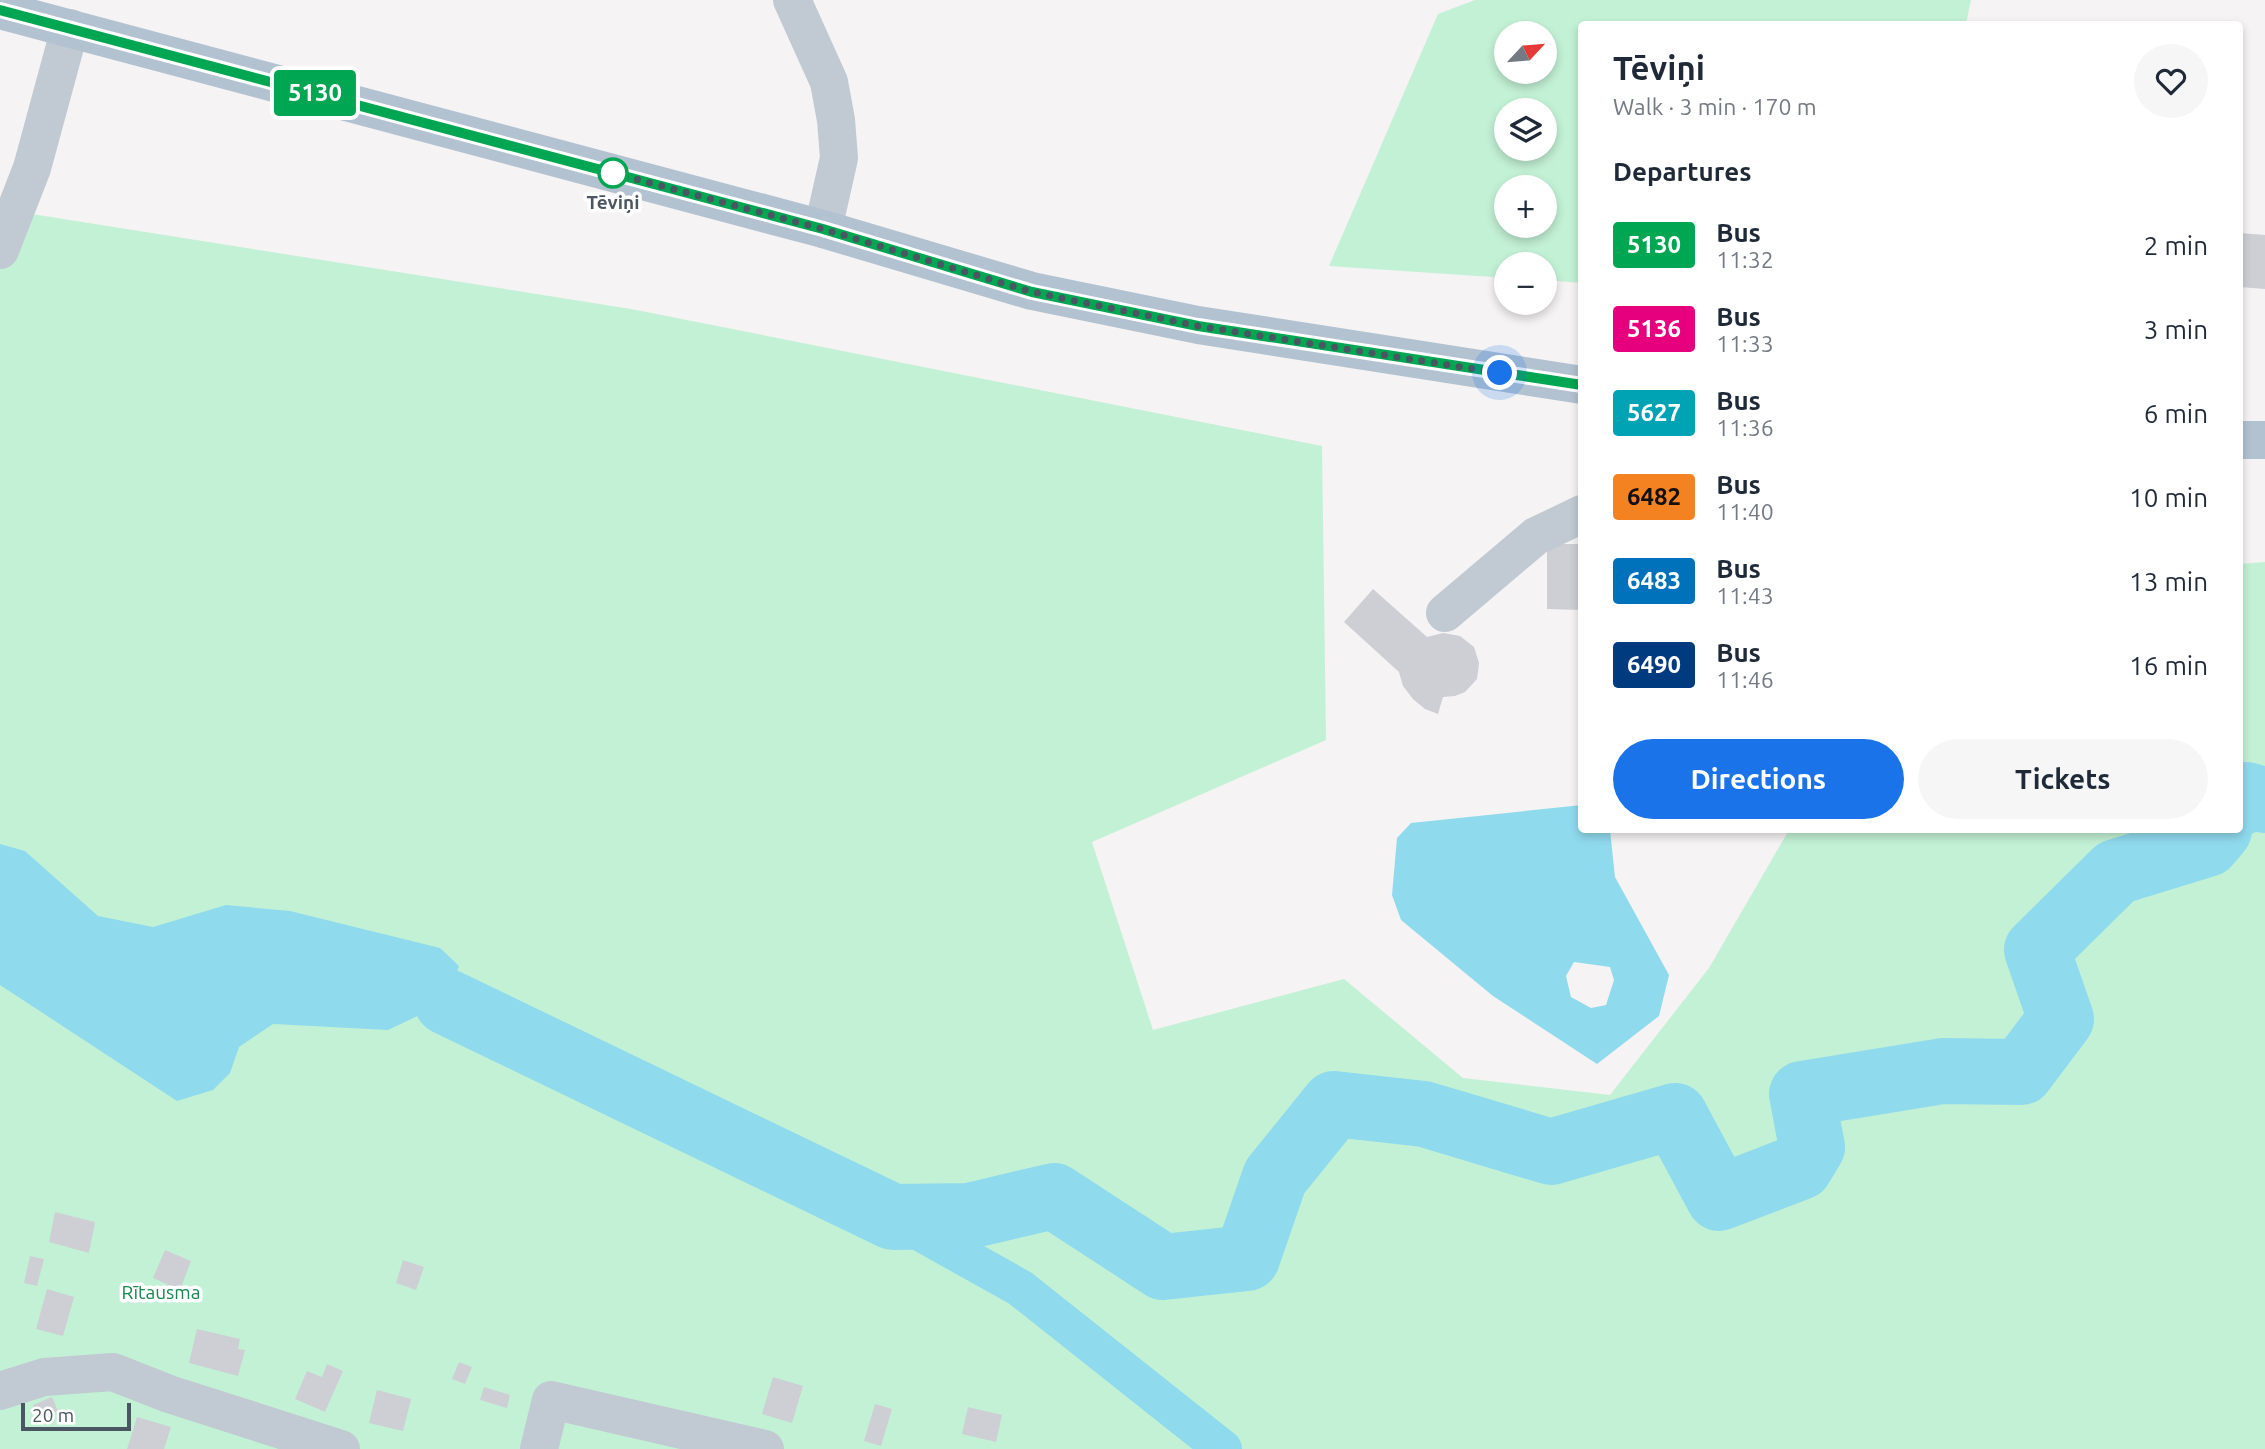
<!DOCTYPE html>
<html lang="en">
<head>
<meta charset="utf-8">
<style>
	:root { --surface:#fff; --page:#f6f6f7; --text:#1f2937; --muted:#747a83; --accent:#1a73e8 }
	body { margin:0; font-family:Ubuntu,sans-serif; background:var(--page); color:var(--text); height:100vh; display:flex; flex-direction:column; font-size:26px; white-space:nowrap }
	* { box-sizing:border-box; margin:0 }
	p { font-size:23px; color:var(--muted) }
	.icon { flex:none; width:38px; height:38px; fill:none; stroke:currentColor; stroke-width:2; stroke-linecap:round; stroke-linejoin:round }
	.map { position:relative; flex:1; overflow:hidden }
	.drawer { position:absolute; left:1578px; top:21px; width:665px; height:812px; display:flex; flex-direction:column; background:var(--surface); border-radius:7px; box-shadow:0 4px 10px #0003 }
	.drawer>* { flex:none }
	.badge { padding:0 14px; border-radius:5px; font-size:24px; line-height:46px }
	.needle { width:46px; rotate:64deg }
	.fabs { position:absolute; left:1494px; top:21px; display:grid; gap:14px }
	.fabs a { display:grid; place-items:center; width:63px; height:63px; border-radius:50%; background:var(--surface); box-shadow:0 4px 10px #0003; font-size:35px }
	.scale { position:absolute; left:21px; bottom:18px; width:110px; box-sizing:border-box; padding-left:7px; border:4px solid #4a5661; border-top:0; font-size:19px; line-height:24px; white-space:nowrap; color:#4a5661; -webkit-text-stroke:5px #fff; paint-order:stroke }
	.you { position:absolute; width:35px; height:35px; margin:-18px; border:5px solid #fff; border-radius:50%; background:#1a73e8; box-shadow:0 0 0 10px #1a73e833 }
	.map>.badge { position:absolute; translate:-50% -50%; box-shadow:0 0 0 4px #fff }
	h2 { padding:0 35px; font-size:26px; line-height:63px }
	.round { display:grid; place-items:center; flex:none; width:74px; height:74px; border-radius:37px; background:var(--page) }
	.head { display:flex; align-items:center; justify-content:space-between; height:119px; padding:0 35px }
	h1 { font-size:33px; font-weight:700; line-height:52px }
	.primary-button { display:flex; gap:14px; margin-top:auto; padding:14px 35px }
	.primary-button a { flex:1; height:80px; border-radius:42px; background:var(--accent); color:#fff; font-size:28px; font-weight:700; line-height:80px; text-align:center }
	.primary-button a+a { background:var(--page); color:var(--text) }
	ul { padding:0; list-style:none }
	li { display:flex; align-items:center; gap:21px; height:84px; padding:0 35px }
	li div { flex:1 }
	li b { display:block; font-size:26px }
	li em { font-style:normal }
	li .badge { min-width:77px; font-weight:700; text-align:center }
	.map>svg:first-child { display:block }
</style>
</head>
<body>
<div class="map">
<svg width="2265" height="1449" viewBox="0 0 2265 1449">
	<rect width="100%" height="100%" fill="#f5f3f3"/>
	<g fill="#c3f1d5" fill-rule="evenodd">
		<path d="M 1475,0 L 1971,0 L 1966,24 L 1582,24 L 1582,283 L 1545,280 L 1545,264 L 1507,264 L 1507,278 L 1329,266 L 1438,14 ZM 1507,33 L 1545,33 L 1545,72 L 1507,72 ZM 1507,110 L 1545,110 L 1545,149 L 1507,149 ZM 1545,187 L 1545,226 L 1507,226 L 1507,187 Z"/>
		<path d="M 0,209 L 631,309 L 1322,446 L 1326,740 L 1092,842 L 1153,1030 L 1344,979 L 1463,1078 L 1610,1095 L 1709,968 L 1789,830 L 2240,830 L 2240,564 L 2265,562 L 2265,1449 L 0,1449 Z"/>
	</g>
	<g fill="#90daee" fill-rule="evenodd">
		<path d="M 1582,805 L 1582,830 L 1610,830 L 1615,877 L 1669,975 L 1659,1016 L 1597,1064 L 1493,996 L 1401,920 L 1392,895 L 1397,838 L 1411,823 ZM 1574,962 L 1610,967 L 1614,980 L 1606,1005 L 1591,1008 L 1571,997 L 1566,976 Z"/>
		<path d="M 0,844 L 25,851 L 98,916 L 153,927 L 226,905 L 290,911 L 440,948 L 459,966 L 447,1002 L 388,1030 L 273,1024 L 239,1047 L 230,1073 L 213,1090 L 177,1101 L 0,985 Z"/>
	</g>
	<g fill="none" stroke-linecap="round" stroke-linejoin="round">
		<path stroke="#90daee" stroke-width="38" d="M 893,1217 L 1020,1288 L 1223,1449"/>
		<g stroke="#90daee" stroke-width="66">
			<path d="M 2240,803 L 2246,795 L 2265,800"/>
			<path d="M 447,1002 L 893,1217 L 969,1216 L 1054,1196 L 1163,1267 L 1247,1258 L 1275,1177 L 1334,1104 L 1424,1114 L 1551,1152 L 1675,1116 L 1719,1198 L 1800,1167 L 1812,1147 L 1802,1094 L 1943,1071 L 2021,1072 L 2061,1019 L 2037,950 L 2116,872 L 2207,844 L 2219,830"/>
		</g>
	</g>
	<g fill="#cdcfd5">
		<path d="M 2240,233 L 2265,235 L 2265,289 L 2240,287 Z"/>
		<path d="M 1547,544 L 1582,544 L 1582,610 L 1547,609 Z"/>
		<path d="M 1373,589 L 1427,637 L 1443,633 L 1460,636 L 1474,647 L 1479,663 L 1477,679 L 1465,692 L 1455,696 L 1443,697 L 1438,714 L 1425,709 L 1413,699 L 1403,686 L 1399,672 L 1344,622 Z"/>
		<path d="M 55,1212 L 95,1222 L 89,1253 L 49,1242 Z"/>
		<path d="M 165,1250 L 191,1261 L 180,1290 L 153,1278 Z"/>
		<path d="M 30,1256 L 44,1259 L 37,1286 L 24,1283 Z"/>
		<path d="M 403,1260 L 424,1267 L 416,1290 L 396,1283 Z"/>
		<path d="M 47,1289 L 74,1297 L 63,1336 L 36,1329 Z"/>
		<path d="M 197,1329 L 240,1339 L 238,1349 L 245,1350 L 238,1376 L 189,1363 Z"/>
		<path d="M 459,1362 L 472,1367 L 465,1384 L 452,1379 Z"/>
		<path d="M 327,1364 L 343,1371 L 325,1412 L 295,1399 L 307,1371 L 322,1377 Z"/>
		<path d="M 773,1377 L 803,1386 L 792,1423 L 762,1414 Z"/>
		<path d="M 484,1387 L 510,1395 L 507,1408 L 480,1400 Z"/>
		<path d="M 377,1390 L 411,1399 L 403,1431 L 369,1423 Z"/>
		<path d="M 52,1397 L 58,1411 L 39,1420 L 33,1405 Z"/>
		<path d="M 875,1404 L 892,1409 L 881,1446 L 864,1441 Z"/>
		<path d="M 968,1407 L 1002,1415 L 996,1442 L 962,1434 Z"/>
		<path d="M 137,1417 L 171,1427 L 164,1449 L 127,1449 Z"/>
	</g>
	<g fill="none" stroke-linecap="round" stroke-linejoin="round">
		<g stroke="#c1cad2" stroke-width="38">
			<path d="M 792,0 L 829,82 L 836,120 L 839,158 L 823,229"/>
			<path d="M 0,250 L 32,168 L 70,28"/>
			<path d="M 1445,613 L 1536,536 L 1582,514"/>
			<path d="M 0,1391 L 44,1377 L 113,1372 L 169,1394 L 341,1449"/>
			<path d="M 539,1449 L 551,1400 L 765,1449"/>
		</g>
		<g stroke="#b3c2d1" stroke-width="38">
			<path d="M 0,10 L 823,229 L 1032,291 L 1198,325 L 1582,385"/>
			<path d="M 2240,440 L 2265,440"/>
		</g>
	</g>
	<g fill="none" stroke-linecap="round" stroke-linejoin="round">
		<defs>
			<path id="line" d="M 0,10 L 823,229 L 1032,292 L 1198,326 L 1582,385"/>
		</defs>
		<use href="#line" stroke="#fff" stroke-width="16"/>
		<use href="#line" stroke="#00a651" stroke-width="10"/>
		<path stroke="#4a5661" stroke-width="7" stroke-dasharray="0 12.6" d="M 613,173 L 823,229 L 1032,292 L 1198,326 L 1500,373"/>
	</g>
	<circle fill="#fff" stroke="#00a651" stroke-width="3.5" cx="613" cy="173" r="14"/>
	<g text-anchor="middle" stroke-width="7" stroke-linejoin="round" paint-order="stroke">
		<g font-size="19" font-weight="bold" fill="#4a5661" stroke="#fff">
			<text x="613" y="209">Tēviņi</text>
		</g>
		<g font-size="19" fill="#17864f" stroke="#fff">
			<text x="161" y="1299">Rītausma</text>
		</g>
	</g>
</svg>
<div class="fabs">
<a><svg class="needle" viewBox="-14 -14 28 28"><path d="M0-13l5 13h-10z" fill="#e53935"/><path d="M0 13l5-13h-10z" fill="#747a83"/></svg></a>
<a><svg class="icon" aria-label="layers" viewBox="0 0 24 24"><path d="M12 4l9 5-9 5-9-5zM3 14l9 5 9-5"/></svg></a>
<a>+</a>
<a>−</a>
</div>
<div class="scale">20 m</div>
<div class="you" style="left:1500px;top:373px"></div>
<b class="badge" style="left:315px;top:93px;background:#00a651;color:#fff">5130</b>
<section class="drawer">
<div class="head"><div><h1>Tēviņi</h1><p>Walk · 3 min · 170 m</p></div><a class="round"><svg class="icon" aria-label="heart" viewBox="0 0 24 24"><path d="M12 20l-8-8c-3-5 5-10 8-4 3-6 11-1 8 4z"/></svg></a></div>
<h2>Departures</h2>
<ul>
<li><span class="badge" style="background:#00a651;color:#fff">5130</span><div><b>Bus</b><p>11:32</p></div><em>2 min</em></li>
<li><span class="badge" style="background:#e6007e;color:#fff">5136</span><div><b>Bus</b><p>11:33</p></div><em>3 min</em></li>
<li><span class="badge" style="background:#00a3b4;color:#fff">5627</span><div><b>Bus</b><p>11:36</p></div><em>6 min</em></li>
<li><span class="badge" style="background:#f58220;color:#111">6482</span><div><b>Bus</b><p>11:40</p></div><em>10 min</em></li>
<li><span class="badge" style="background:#0072bc;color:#fff">6483</span><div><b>Bus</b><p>11:43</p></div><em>13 min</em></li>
<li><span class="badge" style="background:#003b80;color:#fff">6490</span><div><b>Bus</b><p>11:46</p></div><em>16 min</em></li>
</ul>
<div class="primary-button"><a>Directions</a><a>Tickets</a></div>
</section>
</div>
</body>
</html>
